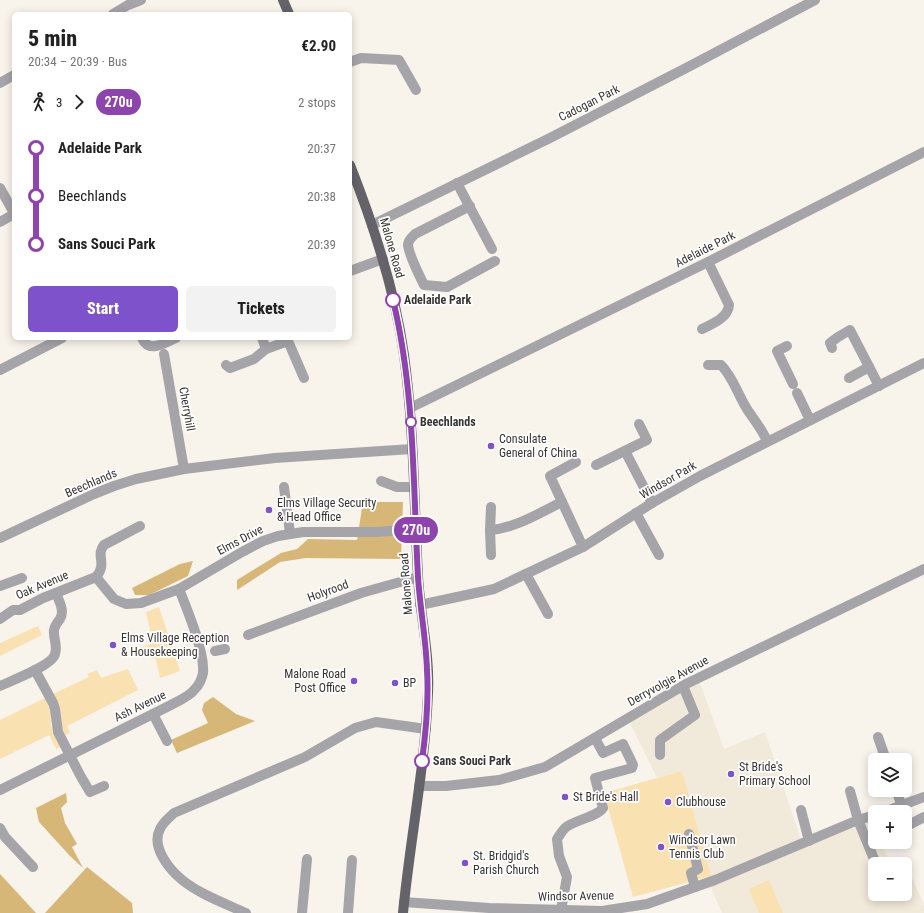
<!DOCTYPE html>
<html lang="en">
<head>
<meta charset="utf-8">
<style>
	:root { --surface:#fff; --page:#f2f2f2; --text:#222; --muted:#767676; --accent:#7d52cb }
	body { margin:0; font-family:"Roboto Condensed",sans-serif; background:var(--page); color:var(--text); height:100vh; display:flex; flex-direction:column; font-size:15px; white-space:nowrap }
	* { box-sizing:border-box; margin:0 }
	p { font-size:13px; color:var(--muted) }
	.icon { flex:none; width:22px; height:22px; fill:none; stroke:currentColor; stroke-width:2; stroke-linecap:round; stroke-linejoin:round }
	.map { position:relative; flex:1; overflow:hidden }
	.panel { position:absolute; left:12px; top:12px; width:340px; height:328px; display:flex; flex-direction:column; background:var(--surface); border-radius:6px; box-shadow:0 2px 10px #0003 }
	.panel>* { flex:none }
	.badge { padding:0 8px; border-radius:13px; font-size:14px; line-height:26px }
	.tools { position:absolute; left:868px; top:753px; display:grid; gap:8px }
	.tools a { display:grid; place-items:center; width:44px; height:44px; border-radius:6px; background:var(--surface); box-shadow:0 2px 10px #0003; font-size:20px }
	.map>.badge { position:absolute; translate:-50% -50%; box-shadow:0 0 0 2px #fff }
	.legs { display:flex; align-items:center; gap:6px; height:44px; padding:0 16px; font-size:13px }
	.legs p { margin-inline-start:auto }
	.head { display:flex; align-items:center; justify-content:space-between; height:68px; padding:0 16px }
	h1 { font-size:22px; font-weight:800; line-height:30px }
	.primary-button { display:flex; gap:8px; margin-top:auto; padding:8px 16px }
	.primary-button a { flex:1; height:46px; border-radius:6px; background:var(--accent); color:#fff; font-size:16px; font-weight:800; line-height:46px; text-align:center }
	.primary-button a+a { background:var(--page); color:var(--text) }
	ul { padding:0 16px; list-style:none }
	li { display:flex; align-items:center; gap:14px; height:48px; font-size:15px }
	li i { display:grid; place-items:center; width:6px; height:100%; margin:0 5px; background:currentColor }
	li i::after { content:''; width:10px; height:10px; margin:-5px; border:3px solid; border-radius:50%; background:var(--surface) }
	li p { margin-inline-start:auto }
	li:first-child i { background:linear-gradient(#0000 50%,currentColor 0) }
	li:last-child i { background:linear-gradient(currentColor 50%,#0000 0) }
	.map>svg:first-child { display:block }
</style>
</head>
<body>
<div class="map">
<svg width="924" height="913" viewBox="0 0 924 913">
	<rect width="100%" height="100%" fill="#f8f3eb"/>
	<g fill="#f1e9da">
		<path d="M 698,678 L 724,749 L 765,732 L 801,840 L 711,876 L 682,771 L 657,778 L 629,721 Z"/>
		<path d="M 872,820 L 875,828 L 875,842 L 881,842 L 890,864 L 875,864 L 875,894 L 905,894 L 905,881 L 913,879 L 924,906 L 924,913 L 722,913 L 710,885 Z"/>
	</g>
	<g fill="#f9e1b2">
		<path d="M 159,607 L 180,671 L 160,678 L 156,659 L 146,657 L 142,647 L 153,643 L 146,612 Z"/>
		<path d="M 38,626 L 42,635 L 0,656 L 0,643 Z"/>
		<path d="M 128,669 L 138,690 L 67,726 L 70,733 L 65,735 L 62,728 L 60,709 L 53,694 L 89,677 L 87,674 L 97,670 L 101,678 Z"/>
		<path d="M 45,698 L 51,712 L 51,725 L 53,733 L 61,747 L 56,749 L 49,735 L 0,759 L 0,720 Z"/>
		<path d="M 682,771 L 711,876 L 633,897 L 604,793 Z"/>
		<path d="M 769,880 L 783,913 L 759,913 L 749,889 Z"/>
	</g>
	<g fill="#d6b777">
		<path d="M 363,502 L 403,502 L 401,559 L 306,558 L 280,562 L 237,590 L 237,580 L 281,553 L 297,549 L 308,539 L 357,540 Z"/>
		<path d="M 193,561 L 188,576 L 149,595 L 135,595 L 132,588 L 180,564 Z"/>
		<path d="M 213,697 L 236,714 L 255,721 L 177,753 L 171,740 L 208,723 L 202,710 L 204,703 Z"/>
		<path d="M 66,793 L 67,802 L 61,808 L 65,823 L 77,844 L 72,847 L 83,868 L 70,856 L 39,822 L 36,808 Z"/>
		<path d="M 87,867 L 132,903 L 133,913 L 45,913 Z"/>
		<path d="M 0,874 L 36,913 L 0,913 Z"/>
	</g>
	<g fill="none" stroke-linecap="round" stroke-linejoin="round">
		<g stroke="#a5a4a8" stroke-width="10">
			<path d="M 113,14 L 128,5 L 141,0"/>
			<path d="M 350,62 L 361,58 L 399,60 L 416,90"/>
			<path d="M 0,83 L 14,75"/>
			<path d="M 457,183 L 492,249"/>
			<path d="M 0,188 L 14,213"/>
			<path d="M 470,206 L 415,234 C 412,237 408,240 408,245 C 409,255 419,275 424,285 L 447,287 L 495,261"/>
			<path d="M 0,222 L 14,214"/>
			<path d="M 372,225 L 548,139 L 690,66 L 815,0"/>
			<path d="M 350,271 L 383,259"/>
			<path d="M 702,329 C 712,324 728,318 729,305 L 708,262"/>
			<path d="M 142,338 C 149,354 164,343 176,338"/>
			<path d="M 262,338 L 266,349"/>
			<path d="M 787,346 L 777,351 L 793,384"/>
			<path d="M 832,348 L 830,343 L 838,337 L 850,330 L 879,386"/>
			<path d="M 164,354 L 184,469"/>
			<path d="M 226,365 L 230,368 L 254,359 L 266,349 L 288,341 L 304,378"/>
			<path d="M 708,365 L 721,365 C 733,377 738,395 747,409 C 754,420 762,429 767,441"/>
			<path d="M 0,370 L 62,338"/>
			<path d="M 849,378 L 869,367"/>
			<path d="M 797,393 L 810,420"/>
			<path d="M 410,408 L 708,262 L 924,152"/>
			<path d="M 625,451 L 652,503"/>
			<path d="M 576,462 L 550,476 L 583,547"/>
			<path d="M 596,465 L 647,440 L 639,424"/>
			<path d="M 381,481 L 397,487 L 414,487"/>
			<path d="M 284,487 L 290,533"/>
			<path d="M 491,507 L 490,530 L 491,555"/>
			<path d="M 636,513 L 659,555"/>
			<path d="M 490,530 C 516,528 539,513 562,502"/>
			<path d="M 0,538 L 94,494 L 114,486 L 136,479 L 184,469 L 275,458 L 412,449"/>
			<path d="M 526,574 L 548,614"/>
			<path d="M 96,577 L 114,599 L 126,604 L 141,603 L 179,589 L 242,552 L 263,541 L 278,536 L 303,532 L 376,532 L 416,529"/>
			<path d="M 0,586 L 22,578"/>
			<path d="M 420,605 L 494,589 L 583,547 L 652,503 L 700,476 L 924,363"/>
			<path d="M 0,619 L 13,610 L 20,610 L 43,598 L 96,577 C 108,563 95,556 104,545 L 140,526"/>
			<path d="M 248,635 L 361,593 L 418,577"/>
			<path d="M 215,651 L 225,649"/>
			<path d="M 35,670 L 53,703 L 55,709 L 58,732 L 80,775 L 90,792 L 104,786"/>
			<path d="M 0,686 C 11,681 53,665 55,654 C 58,646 53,638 54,630 C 55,625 57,623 60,619 C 65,611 59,601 56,593"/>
			<path d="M 153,714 L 167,741"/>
			<path d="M 878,737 L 886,760"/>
			<path d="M 660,755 L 660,740 L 695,715 L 683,686"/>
			<path d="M 419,786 L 446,786 L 499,780 L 545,767 L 686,684 L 924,569"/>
			<path d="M 0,790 L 169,706 C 178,701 189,697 195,689 C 199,685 202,678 203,673 C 205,652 187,609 179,589"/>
			<path d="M 896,790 L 902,806"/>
			<path d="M 850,791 L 858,820 L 876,864"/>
			<path d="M 801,810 L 809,841"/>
			<path d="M 884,812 L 924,797"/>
			<path d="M 905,827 L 924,817"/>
			<path d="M 0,828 L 5,837 L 33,867"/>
			<path d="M 689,834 L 698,869 L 691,873 L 695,887"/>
			<path d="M 404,902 L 489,908 L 602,911 L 647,904 L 715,880 L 858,820 L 875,815"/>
			<path d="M 561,910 L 567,877 L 559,856 L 557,839 C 560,835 562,831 565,828 C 574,820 597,817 603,808 L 595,778 L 632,768 L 633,765 L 623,744 L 603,753 L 595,738"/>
			<path d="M 246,913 C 224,903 199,894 181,879 C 168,868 151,846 160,829 C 163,822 169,818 174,813 L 305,757 L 355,728 L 376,722 L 426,729"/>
			<path d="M 302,913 L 307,859"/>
			<path d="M 348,913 L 352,860"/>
		</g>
		<g stroke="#646369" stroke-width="10">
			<path d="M 283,0 L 289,14"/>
			<path d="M 350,165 C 374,226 395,290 404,355 C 414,428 414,502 418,576 C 420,615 430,654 428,693 C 425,767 410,840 403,913"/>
		</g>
	</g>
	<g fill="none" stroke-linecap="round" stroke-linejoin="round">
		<defs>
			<path id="line-1" d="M 393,300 C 415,391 413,485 418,577 C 420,608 426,639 427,670 C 429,701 426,731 422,761"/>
		</defs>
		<use href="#line-1" stroke="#fff" stroke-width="9"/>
		<use href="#line-1" stroke="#8e44ad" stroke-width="6"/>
	</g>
	<g fill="#fff" stroke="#8e44ad" stroke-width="2">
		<circle cx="393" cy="300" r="7"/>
		<circle cx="411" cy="422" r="5"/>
		<circle cx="422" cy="761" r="7"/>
	</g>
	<g fill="#7d52cb" stroke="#fff" stroke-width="1.5">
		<circle cx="491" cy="446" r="4"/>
		<circle cx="269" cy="510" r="4"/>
		<circle cx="113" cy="645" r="4"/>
		<circle cx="354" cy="681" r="4"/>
		<circle cx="395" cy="683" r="4"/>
		<circle cx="731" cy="774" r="4"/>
		<circle cx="565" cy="797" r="4"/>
		<circle cx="668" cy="802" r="4"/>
		<circle cx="661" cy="847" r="4"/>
		<circle cx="465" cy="863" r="4"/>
	</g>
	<g text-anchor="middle" stroke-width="3.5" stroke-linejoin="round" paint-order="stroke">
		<g font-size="12" fill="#373532" stroke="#fff">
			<text transform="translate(589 103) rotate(-27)" y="4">Cadogan Park</text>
			<text transform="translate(392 248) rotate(74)" y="4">Malone Road</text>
			<text transform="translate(705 249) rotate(-27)" y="4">Adelaide Park</text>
			<text transform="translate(187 409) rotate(80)" y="4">Cherryhill</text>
			<text transform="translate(668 480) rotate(-30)" y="4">Windsor Park</text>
			<text transform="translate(91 483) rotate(-23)" y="4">Beechlands</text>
			<text transform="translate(240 540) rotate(-28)" y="4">Elms Drive</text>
			<text transform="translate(406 584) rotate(-94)" y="4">Malone Road</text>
			<text transform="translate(42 585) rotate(-23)" y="4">Oak Avenue</text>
			<text transform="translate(328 591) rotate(-20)" y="4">Holyrood</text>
			<text transform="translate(668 681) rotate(-29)" y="4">Derryvolgie Avenue</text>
			<text transform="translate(140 706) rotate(-26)" y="4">Ash Avenue</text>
			<text transform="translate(576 896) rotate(-1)" y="4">Windsor Avenue</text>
		</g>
		<g font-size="12" font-weight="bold" fill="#373532" stroke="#fff" text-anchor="start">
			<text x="404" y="304">Adelaide Park</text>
			<text x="420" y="426">Beechlands</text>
			<text x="433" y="765">Sans Souci Park</text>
		</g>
		<g font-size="12" fill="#373532" stroke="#fff" text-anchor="start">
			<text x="499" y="443">Consulate<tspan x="499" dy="14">General of China</tspan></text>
			<text x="277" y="507">Elms Village Security<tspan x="277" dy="14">&amp; Head Office</tspan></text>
			<text x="121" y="642">Elms Village Reception<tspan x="121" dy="14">&amp; Housekeeping</tspan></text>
			<text x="346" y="678" text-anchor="end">Malone Road<tspan x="346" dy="14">Post Office</tspan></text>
			<text x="403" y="687">BP</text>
			<text x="739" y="771">St Bride's<tspan x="739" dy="14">Primary School</tspan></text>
			<text x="573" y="801">St Bride's Hall</text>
			<text x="676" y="806">Clubhouse</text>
			<text x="669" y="844">Windsor Lawn<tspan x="669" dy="14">Tennis Club</tspan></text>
			<text x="473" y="860">St. Bridgid's<tspan x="473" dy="14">Parish Church</tspan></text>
		</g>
	</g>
</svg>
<div class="tools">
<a><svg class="icon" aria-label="layers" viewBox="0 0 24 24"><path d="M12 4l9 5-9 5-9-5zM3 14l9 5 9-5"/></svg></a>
<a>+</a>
<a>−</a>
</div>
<b class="badge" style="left:416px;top:530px;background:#8e44ad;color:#fff">270u</b>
<section class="panel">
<div class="head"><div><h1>5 min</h1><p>20:34 – 20:39 · Bus</p></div><b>€2.90</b></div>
<div class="legs"><svg class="icon" aria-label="walk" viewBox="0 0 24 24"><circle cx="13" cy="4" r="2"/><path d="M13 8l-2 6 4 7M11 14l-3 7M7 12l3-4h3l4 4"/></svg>3<svg class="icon" aria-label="forward" viewBox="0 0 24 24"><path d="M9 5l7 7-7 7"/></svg><b class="badge" style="background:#8e44ad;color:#fff">270u</b><p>2 stops</p></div>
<ul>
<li><i style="color:#8e44ad"></i><b>Adelaide Park</b><p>20:37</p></li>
<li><i style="color:#8e44ad"></i><span>Beechlands</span><p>20:38</p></li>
<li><i style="color:#8e44ad"></i><b>Sans Souci Park</b><p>20:39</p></li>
</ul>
<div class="primary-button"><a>Start</a><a>Tickets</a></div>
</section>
</div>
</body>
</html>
